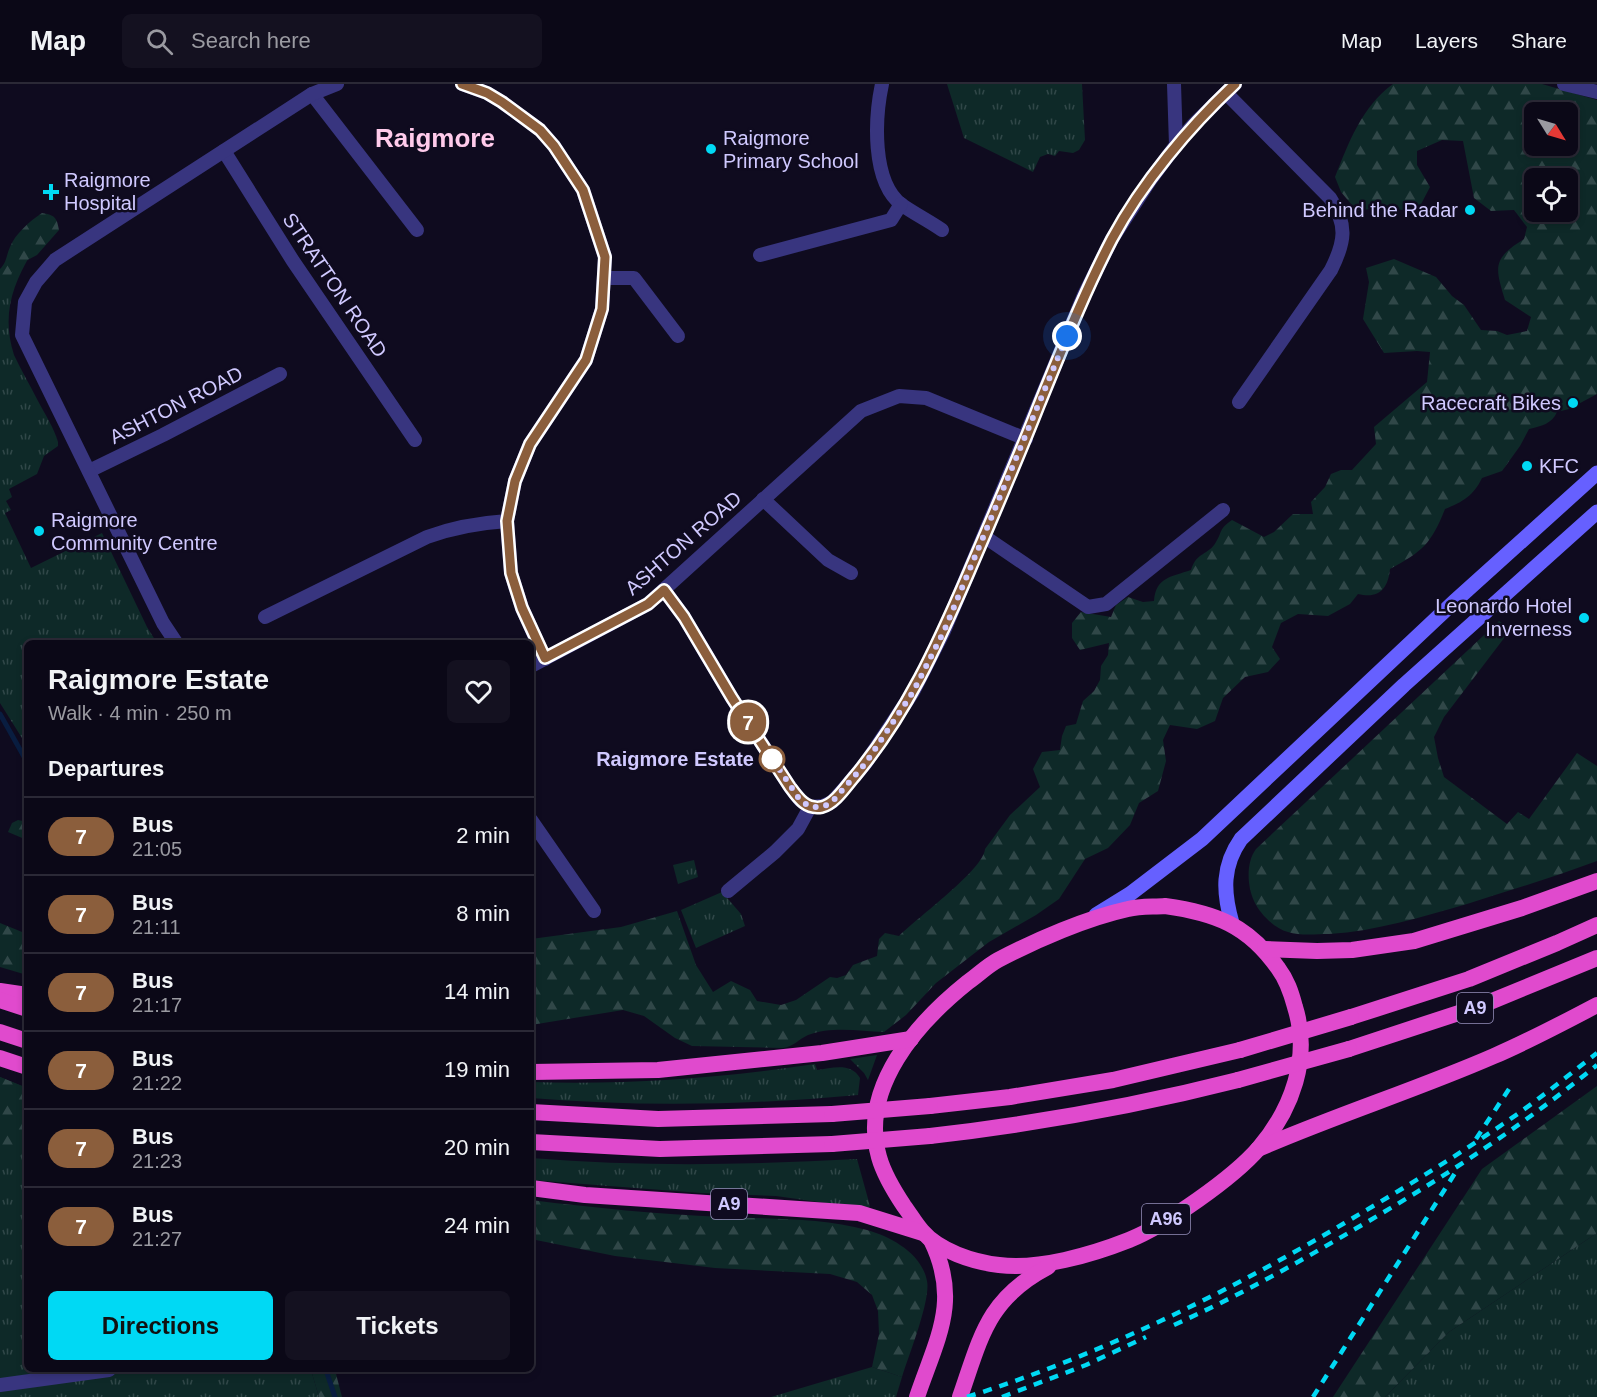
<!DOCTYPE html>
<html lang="en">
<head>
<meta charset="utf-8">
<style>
	:root { --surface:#0b0817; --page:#141120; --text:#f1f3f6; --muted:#9a9aa1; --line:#2b2936; --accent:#00d9f4 }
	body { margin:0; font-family:Helvetica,sans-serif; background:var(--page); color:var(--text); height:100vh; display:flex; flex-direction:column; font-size:22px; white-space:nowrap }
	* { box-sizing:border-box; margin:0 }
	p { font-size:20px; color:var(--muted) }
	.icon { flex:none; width:33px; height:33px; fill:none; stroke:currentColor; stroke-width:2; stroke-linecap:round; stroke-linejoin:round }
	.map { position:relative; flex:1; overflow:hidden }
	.panel { position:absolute; left:24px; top:556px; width:510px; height:732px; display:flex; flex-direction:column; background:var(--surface); border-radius:9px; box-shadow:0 3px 9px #0003,0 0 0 2px var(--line) }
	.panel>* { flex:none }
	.badge { padding:0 12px; border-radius:20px; font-size:21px; line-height:39px }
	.needle { width:39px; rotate:127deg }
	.controls { position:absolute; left:1524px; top:18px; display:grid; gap:12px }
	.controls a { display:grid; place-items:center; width:54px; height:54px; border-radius:9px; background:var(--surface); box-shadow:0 3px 9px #0003,0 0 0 2px var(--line); font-size:30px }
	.you { position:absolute; width:30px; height:30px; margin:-15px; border:4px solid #fff; border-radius:50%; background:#1a73e8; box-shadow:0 0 0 9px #1a73e833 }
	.map>.badge { position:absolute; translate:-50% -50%; box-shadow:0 0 0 3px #fff }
	h2 { padding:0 24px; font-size:22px; line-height:54px }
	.round { display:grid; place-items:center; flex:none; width:63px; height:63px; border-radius:9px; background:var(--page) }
	.head { display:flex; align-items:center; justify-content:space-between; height:102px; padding:0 24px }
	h1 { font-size:28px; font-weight:600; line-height:45px }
	.action { display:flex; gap:12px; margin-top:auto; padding:12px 24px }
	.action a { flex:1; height:69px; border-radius:9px; background:var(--accent); color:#111; font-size:24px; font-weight:600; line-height:69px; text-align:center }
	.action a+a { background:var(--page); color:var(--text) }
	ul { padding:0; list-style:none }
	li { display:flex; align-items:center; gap:18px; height:78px; padding:0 24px; border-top:2px solid var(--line) }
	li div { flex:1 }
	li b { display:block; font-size:22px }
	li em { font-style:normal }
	li .badge { min-width:66px; font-weight:700; text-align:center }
	header { display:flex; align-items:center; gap:36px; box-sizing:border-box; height:84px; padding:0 30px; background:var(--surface); border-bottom:2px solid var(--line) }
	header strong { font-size:28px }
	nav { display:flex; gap:33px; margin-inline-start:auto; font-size:21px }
	.search { width:420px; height:54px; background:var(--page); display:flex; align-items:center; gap:15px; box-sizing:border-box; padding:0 21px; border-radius:9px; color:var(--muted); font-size:22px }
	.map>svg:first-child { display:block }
</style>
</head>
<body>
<header>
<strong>Map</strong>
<div class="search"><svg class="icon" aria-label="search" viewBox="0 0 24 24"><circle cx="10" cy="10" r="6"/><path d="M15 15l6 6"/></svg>Search here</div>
<nav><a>Map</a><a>Layers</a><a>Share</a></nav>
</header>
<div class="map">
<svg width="1597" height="1313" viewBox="0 0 1597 1313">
	<defs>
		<pattern id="grass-tufts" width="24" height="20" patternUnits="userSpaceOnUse" patternTransform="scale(1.5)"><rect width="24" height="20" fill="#0e2928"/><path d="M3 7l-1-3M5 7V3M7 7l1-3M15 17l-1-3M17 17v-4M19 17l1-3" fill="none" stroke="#304748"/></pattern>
		<pattern id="forest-firs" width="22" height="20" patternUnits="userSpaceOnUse" patternTransform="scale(1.5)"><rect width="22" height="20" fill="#0e2928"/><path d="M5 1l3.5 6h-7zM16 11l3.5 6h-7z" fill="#304748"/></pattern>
	</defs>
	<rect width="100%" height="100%" fill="#0f0b1f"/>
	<g fill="url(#grass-tufts)">
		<path d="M 947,0 L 1082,0 L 1085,56 L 1079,66 L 1073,69 L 1059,67 L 1055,72 L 1048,70 L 1040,73 L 1033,88 L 964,54 Z"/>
		<path d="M 38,158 C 15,195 0,227 14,271 C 21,286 30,301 38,317 C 45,330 54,344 58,358 L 58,362 L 44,372 L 37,390 L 9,405 L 12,413 L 6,417 L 11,426 L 5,429 L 31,484 L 102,449 L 147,543 L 157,559 L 27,560 L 27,662 L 0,619 L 0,194 Z"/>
		<path d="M 694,776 L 698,793 L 678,800 L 673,781 Z"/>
		<path d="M 722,808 L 741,830 L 745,842 L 696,864 L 681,826 Z"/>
		<path d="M 877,971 L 868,996 L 864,989 L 850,975 Z"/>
		<path d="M 815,980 L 817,986 C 832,984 851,978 860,994 L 858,1011 C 749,1021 640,1023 531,1014 L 531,998 C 627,1001 721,994 815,980 Z"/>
		<path d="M 0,993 L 27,1004 L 27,1286 L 311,1286 L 319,1313 L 0,1313 Z"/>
		<path d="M 531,1074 C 640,1083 749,1081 857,1075 L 870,1122 L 868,1125 L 776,1112 L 701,1109 L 531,1096 Z"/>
		<path d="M 1597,1149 L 1597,1313 L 1385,1313 L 1449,1248 Z"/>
		<path d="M 872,1283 L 902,1293 L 896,1313 L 771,1313 Z"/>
	</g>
	<g fill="url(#forest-firs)" fill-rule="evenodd">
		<path d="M 1393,0 L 1542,0 L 1597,16 L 1597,310 L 1569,325 L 1557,328 C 1552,340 1541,342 1529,345 L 1520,362 L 1502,387 L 1482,394 C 1474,411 1463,418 1445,425 C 1431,460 1423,467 1390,485 C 1388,505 1379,515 1358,510 L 1350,520 L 1328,532 L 1298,530 L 1281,539 L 1272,563 L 1280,575 L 1268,588 L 1245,593 L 1223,614 L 1215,637 L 1197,645 L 1170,641 L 1163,656 L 1166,677 L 1158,707 L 1139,719 L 1130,741 L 1108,764 L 1085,775 L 1059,815 L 1036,831 L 989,858 L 936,899 L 906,931 L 884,948 C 861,947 831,942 808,951 C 799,955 793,963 783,964 L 692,962 L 675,954 L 644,932 L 623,926 L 531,941 L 531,855 L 621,843 L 677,827 L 696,881 L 713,908 L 731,897 L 750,906 L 757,917 L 781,921 L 796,916 L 830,893 L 837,894 L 846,891 L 853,881 L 877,872 L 879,855 L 885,849 L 899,852 C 917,834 984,785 985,765 L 1010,731 L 1040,703 L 1033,685 L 1042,668 L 1060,666 L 1062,652 L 1066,642 L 1076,640 L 1083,617 L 1094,607 L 1100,596 L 1101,582 L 1108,571 L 1109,559 L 1080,566 L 1072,554 L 1072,539 L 1081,528 L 1111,533 L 1116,521 L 1128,513 L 1143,518 L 1154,517 C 1156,493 1171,493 1191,486 C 1197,467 1208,472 1216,458 C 1223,447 1218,446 1232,436 L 1264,453 L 1274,448 L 1293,430 L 1313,430 L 1311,418 L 1325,403 L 1331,390 L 1341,386 L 1352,386 L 1376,360 L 1374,343 L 1427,298 L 1430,268 L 1417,267 L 1384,269 L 1363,235 L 1369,198 L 1366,184 L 1394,175 L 1436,193 L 1452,212 L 1464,221 L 1481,246 L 1497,247 L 1507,251 L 1527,247 L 1531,233 L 1505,216 C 1495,183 1492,175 1524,155 L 1527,143 L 1514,126 L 1491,127 L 1474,114 L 1463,57 L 1442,56 L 1417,67 L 1417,81 L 1430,103 L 1419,124 L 1409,127 L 1382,123 L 1357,127 L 1341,108 L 1335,93 C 1348,60 1362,22 1393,0 ZM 1534,28 L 1568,28 L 1568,62 L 1534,62 ZM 1534,94 L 1568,94 L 1568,128 L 1534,128 Z"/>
		<path d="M 42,129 C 55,131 57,134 59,146 L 37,171 L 20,180 L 11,189 L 7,204 L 0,217 L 0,185 C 7,178 6,172 10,163 C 15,150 30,137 42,129 Z"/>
		<path d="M 1499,537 L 1511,545 L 1444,633 L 1434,653 L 1438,674 L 1444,693 L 1507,740 L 1518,728 L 1529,735 L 1577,669 L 1597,682 L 1597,777 C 1554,793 1511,806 1467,820 C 1421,833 1377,847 1329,850 C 1316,850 1300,852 1288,848 C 1274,844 1260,830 1254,817 C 1247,802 1246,778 1256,765 Z"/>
		<path d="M 18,736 L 27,738 L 27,756 L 8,748 L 12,739 Z"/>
		<path d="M 0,839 L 27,850 L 27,891 L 0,883 Z"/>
		<path d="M 0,993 L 27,1004 L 27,1074 L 0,1063 Z"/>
		<path d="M 1597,1002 L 1597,1149 L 1449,1248 L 1385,1313 L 1333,1313 L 1482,1085 Z"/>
		<path d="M 531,1116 C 594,1124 658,1130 722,1133 C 770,1135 821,1133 867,1146 C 892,1153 922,1170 927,1197 C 931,1216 908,1273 902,1293 L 872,1283 L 879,1250 L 878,1227 L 872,1211 L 857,1198 L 830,1190 L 715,1184 L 615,1172 L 531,1155 Z"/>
		<path d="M 311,1286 L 335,1286 L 342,1313 L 319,1313 Z"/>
	</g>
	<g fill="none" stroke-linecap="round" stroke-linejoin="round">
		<g stroke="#091d40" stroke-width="5">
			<path d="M 0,630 L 27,678"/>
			<path d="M 326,1286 L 335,1313"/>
		</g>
		<g stroke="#38357f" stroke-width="14">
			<path d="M 462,0 L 487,9 L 502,18 L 540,46 L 554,62 L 583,106 L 605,173 L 602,225 L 586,276 L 530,360 L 515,397 L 507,437 L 511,489 L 522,524 L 545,575"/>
			<path d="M 882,0 C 875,33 871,98 902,121 C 915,130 929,137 942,146"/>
			<path d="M 1174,0 L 1176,61"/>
			<path d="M 1564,0 L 1597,8"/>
			<path d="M 1226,9 L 1330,114 C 1348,141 1345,158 1331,186 L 1239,318"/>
			<path d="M 312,10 L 417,146"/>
			<path d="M 224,67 L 293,177 L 415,356"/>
			<path d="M 760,171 L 891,136 L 901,120"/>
			<path d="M 604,194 L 634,194 L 678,252"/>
			<path d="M 89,387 L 163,351 L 280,290"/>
			<path d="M 763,415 L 828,476 L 851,489"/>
			<path d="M 985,453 L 1088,523 L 1106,520 L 1223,426"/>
			<path d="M 664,506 L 684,533 L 732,614 L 790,703 L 800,716 L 810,723"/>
			<path d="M 265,533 L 427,453 C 454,443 478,439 507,437"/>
			<path d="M 177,560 L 163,539 L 22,251 L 25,218 L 36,198 L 55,176 L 312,10 L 337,0"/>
			<path d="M 531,582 L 648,520 L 861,327 L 899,312 L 926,314 L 1026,355"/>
			<path d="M 810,723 L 823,722 L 832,718 L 842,707 L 865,680 L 913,608 L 944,547 L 1084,211 L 1112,155 L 1151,95 L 1176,61 L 1193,41 L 1235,0"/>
			<path d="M 531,736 L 594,827"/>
			<path d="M 728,807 L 775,768 L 798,745 L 810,723"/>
			<path d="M 0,1301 L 109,1286"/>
		</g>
		<g stroke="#6660ff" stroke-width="15">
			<path d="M 1096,831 L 1130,810 L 1202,755 L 1455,517 L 1597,389"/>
			<path d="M 1232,839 C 1223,808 1222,782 1241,755 L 1404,601 L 1597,428"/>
		</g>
		<g stroke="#e04acd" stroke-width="16">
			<path d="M 1165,822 C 1215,829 1248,841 1278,884 C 1287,896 1291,908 1295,923 C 1311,974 1292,1025 1259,1064 C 1233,1094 1166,1141 1129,1156 C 1091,1171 1039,1186 999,1181 C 973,1178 939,1167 922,1147 C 915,1139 910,1130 904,1122 C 894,1107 884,1091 879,1073 C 859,1003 918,938 968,898 C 978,891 987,882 998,876 C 1036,856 1087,834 1128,825 C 1140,822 1153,823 1165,822 Z"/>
			<path d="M 1265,865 L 1317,867 L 1352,866 L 1414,857 L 1522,824 L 1597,797"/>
			<path d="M 0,907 L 27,911"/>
			<path d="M 0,916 L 27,925"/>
			<path d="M 1351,933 L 1469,895 L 1557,859 L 1597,841"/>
			<path d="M 0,948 L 27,957"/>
			<path d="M 1349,965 L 1480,922 L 1597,874"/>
			<path d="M 0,974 L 27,983"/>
			<path d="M 531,988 L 658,986 L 822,969 L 911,955"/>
			<path d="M 930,1022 L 1010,1013 L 1113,996 L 1240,966"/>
			<path d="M 531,1028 L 658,1035 L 832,1030"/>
			<path d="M 930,1052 C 1034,1040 1136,1022 1238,996"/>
			<path d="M 531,1058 L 660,1065 L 832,1060"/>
			<path d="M 1258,1065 C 1336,1031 1416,1006 1494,972 C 1529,957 1563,939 1597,921"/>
			<path d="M 531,1104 L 585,1111 L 859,1129 L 923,1149"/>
			<path d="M 917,1313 C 937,1254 961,1217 931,1156"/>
			<path d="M 960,1313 C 981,1253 987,1215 1048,1183"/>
		</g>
		<g stroke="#00d9f4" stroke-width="4.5" stroke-dasharray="9 8" stroke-linecap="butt">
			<path d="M 1476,1055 L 1509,1005"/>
			<path d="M 1174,1241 C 1236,1213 1296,1180 1355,1145 C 1440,1096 1521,1043 1597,981"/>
			<path d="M 967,1313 C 1103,1270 1231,1207 1353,1134 C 1404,1104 1455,1073 1503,1040 C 1536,1018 1566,993 1597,969"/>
			<path d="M 1002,1313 L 1086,1281 L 1146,1253"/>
			<path d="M 1313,1313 L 1457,1086"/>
		</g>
		<g stroke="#e04acd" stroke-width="16">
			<path d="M 1240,966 L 1351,933"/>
			<path d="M 1238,996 L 1349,965"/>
			<path d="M 832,1030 L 930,1022"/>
			<path d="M 832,1060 L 930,1052"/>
		</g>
	</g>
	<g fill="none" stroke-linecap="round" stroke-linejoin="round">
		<defs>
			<path id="line" d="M 462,0 L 487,9 L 502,18 L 540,46 L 554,62 L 583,106 L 605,173 L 602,225 L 586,276 L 530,360 L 515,397 L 507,437 L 511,489 L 522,524 L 545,574 L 648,520 L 664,506 L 684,533 L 732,614 L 790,703 C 798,714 806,726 822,723 C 836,719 846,702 855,692 C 907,629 937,562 969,488 C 993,432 1017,377 1039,321 C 1062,265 1084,209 1112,155 C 1142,99 1189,43 1235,0"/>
		</defs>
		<use href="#line" stroke="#fff" stroke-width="14"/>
		<use href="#line" stroke="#8b5e3c" stroke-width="9"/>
		<path stroke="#d0c9ff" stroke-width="6" stroke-dasharray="0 10.8" d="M 772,675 L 767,667 L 800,716 L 810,723 L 823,723 L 832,718 L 865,680 L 913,608 L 944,547 L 1067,252"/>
	</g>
	<g fill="#00d9f4" stroke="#0f0b1f" stroke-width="2">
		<circle cx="711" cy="65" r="6"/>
		<path d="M48 99h6v6h6v6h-6v6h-6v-6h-6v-6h6z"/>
		<circle cx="1470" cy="126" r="6"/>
		<circle cx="1573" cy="319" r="6"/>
		<circle cx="1527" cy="382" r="6"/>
		<circle cx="39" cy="447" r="6"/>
		<circle cx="1584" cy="534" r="6"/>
	</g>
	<circle fill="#fff" stroke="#8b5e3c" stroke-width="3" cx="772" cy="675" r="12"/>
	<g text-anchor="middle" stroke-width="5" stroke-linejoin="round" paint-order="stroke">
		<g fill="#0f0b1f" stroke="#9690bc" stroke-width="1.5">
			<rect x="1457" y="909" width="36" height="30" rx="4.5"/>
			<rect x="711" y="1105" width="36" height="30" rx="4.5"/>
			<rect x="1142" y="1120" width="48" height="30" rx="4.5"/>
		</g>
		<g font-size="18" font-weight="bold" fill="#d0c9ff">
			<text x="1475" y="930">A9</text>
			<text x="729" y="1126">A9</text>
			<text x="1166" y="1141">A96</text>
		</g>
		<g font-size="20" fill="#d0c9ff" stroke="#0f0b1f" text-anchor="start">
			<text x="723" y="61">Raigmore<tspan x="723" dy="23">Primary School</tspan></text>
			<text x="64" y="103">Raigmore<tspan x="64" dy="23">Hospital</tspan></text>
			<text x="1458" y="133" text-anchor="end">Behind the Radar</text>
			<text x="1561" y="326" text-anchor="end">Racecraft Bikes</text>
			<text x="1539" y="389">KFC</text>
			<text x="51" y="443">Raigmore<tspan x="51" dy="23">Community Centre</tspan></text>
			<text x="1572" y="529" text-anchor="end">Leonardo Hotel<tspan x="1572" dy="23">Inverness</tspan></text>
		</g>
		<g font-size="20" fill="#d0c9ff" stroke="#0f0b1f">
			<text transform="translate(335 201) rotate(56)" y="7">STRATTON ROAD</text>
			<text transform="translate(176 321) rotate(-27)" y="7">ASHTON ROAD</text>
			<text transform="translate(683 459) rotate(-41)" y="7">ASHTON ROAD</text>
		</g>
		<g font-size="20" font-weight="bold" fill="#d0c9ff" stroke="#0f0b1f" text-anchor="end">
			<text x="754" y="682">Raigmore Estate</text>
		</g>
		<g font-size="26" font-weight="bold" fill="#ffcbeb" stroke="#0f0b1f">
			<text x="435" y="63">Raigmore</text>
		</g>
	</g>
</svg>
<div class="controls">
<a><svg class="needle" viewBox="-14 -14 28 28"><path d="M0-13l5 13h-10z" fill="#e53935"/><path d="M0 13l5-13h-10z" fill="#9a9aa1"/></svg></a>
<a><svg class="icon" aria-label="locate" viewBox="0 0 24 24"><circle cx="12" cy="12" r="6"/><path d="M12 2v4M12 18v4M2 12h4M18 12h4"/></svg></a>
</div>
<div class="you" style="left:1067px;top:252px"></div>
<b class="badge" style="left:748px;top:638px;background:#8b5e3c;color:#fff">7</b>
<section class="panel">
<div class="head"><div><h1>Raigmore Estate</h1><p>Walk · 4 min · 250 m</p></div><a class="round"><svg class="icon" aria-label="heart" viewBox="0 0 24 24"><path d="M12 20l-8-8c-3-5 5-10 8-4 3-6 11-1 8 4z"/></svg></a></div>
<h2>Departures</h2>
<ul>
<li><span class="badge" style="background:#8b5e3c;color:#fff">7</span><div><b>Bus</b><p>21:05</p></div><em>2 min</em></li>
<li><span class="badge" style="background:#8b5e3c;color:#fff">7</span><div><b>Bus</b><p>21:11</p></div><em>8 min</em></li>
<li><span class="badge" style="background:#8b5e3c;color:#fff">7</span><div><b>Bus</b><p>21:17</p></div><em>14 min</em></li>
<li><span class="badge" style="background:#8b5e3c;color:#fff">7</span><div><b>Bus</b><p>21:22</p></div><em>19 min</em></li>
<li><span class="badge" style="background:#8b5e3c;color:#fff">7</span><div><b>Bus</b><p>21:23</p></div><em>20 min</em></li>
<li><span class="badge" style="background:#8b5e3c;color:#fff">7</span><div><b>Bus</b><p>21:27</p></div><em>24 min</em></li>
</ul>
<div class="action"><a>Directions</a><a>Tickets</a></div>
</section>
</div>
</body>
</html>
